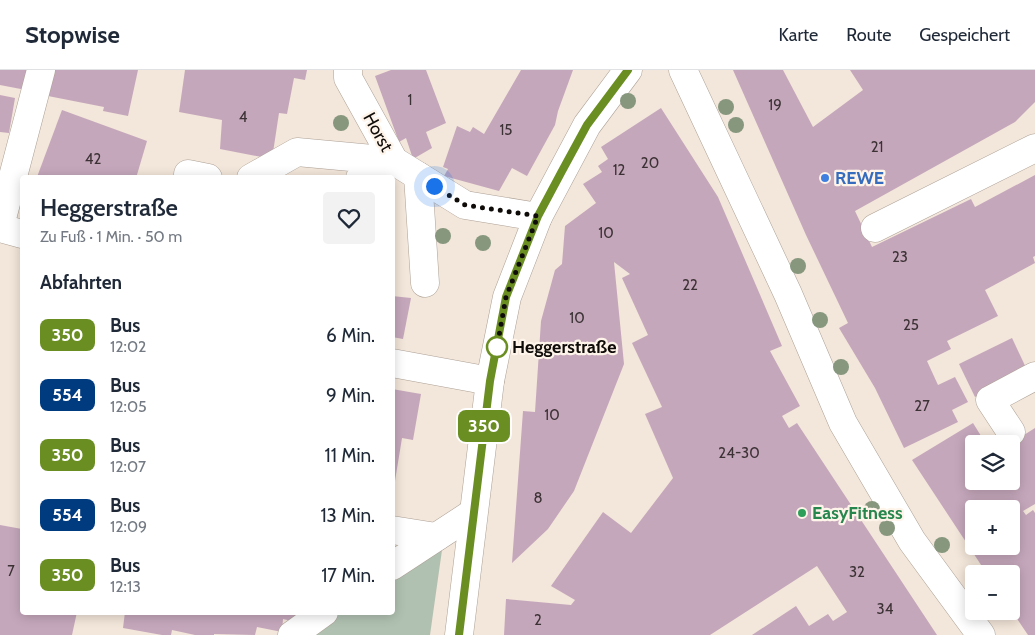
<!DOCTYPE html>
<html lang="de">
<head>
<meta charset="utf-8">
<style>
	:root { --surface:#fff; --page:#f2f2f3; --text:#1f2937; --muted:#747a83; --line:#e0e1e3 }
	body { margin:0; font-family:Cabin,sans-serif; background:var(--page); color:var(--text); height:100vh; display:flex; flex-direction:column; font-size:19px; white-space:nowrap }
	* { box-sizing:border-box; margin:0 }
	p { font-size:16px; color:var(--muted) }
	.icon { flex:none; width:28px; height:28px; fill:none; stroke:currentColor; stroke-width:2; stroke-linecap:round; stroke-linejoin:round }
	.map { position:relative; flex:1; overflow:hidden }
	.side { position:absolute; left:20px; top:105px; width:375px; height:440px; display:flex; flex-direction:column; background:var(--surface); border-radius:5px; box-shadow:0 2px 12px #0003 }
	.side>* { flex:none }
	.badge { padding:0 10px; border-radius:8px; font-size:18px; line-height:32px }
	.controls { position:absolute; left:965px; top:365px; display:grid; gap:10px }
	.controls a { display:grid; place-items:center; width:55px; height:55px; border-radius:5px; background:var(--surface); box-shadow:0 2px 12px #0003; font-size:25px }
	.you { position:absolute; width:25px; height:25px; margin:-12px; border:4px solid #fff; border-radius:50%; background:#1a73e8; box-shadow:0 0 0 8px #1a73e833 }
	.map>.badge { position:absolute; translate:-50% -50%; box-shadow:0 0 0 2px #fff }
	h2 { padding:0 20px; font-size:19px; line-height:45px }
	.round { display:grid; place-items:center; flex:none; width:52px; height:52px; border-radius:5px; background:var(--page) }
	.headline { display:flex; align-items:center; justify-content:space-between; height:85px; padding:0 20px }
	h1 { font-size:24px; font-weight:600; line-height:38px }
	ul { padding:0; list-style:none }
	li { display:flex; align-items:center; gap:15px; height:60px; padding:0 20px }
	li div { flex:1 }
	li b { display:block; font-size:19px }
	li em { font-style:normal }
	li .badge { min-width:55px; font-weight:700; text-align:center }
	header { display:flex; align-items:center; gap:30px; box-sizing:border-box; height:70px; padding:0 25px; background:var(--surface); border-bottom:1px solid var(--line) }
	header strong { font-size:24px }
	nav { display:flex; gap:28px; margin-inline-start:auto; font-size:18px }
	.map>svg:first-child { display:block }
</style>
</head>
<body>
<header>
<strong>Stopwise</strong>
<nav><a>Karte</a><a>Route</a><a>Gespeichert</a></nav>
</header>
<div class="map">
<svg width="1035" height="565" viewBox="0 0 1035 565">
	<rect width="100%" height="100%" fill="#f3e6da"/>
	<path fill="#b0c1b1" d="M 442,480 L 430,565 L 302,565 L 338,543 L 392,542 L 393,509 Z"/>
	<g fill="#c5a7bb" fill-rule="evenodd">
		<path d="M 0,0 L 30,0 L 26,20 L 0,15 Z"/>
		<path d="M 54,0 L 138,0 L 128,46 L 103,41 L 104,37 L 48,26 Z"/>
		<path d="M 185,0 L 307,0 L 305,10 L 294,8 L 287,44 L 279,43 L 272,89 L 220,79 L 222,50 L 179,42 Z"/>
		<path d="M 391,0 L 426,0 L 446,53 L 426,62 L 432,78 L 413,89 L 406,68 L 399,72 L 375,6 Z"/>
		<path d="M 521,0 L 573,0 L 558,41 L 555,55 L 527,106 L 512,98 L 499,121 L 444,106 L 448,99 L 443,97 L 457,56 L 470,62 L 473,57 L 484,64 Z"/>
		<path d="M 733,0 L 783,0 L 813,57 L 863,20 L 850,0 L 1035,0 L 1035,32 L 1015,52 L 855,141 L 872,177 L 971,129 L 975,137 L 1035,105 L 1035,186 L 1033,187 L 1035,193 L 985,220 L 998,246 L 947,271 L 951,279 L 927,291 L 938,315 L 955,307 L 968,332 L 952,340 L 958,352 L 904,378 L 875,318 L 839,258 L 848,253 L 806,165 Z"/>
		<path d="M 0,25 L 15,28 L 9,63 L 0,62 Z"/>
		<path d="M 661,38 L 718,127 L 782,276 L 770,281 L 800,336 L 782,346 L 789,358 L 797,353 L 937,565 L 752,565 L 796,536 L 809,556 L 828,544 L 833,551 L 847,542 L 817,496 L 710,565 L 504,565 L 506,529 L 571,535 L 575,530 L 551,516 L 603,442 L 631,463 L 673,408 L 645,344 L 662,337 L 632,273 L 648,265 L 622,208 L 630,204 L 614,192 L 624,294 L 574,421 L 548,459 L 512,493 L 523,341 L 535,342 L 541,251 L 555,200 L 562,194 L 565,156 L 596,133 L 583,114 L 602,102 L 598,96 L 608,89 L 601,77 Z"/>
		<path d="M 62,40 L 147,71 L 136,108 L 37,107 Z"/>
		<path d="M 392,226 L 411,228 L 403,269 L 392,267 Z"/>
		<path d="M 1012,268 L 1028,302 L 975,327 L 959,294 Z"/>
		<path d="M 392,319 L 421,324 L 413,370 L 402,368 L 394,417 Z"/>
		<path d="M 973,353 L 986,374 L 974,374 L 974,411 L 1011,411 L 1011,373 L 1035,358 L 1035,434 L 1023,441 L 1026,445 L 1033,440 L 1035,443 L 1035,565 L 1028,565 L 1011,540 L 1011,504 L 987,504 L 912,390 ZM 974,439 L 1011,439 L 1011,476 L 974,476 Z"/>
		<path d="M 0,455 L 22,459 L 22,542 L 77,542 L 72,565 L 0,565 Z"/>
		<path d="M 125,542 L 302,542 L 300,553 L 283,549 L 282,562 L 257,557 L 255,565 L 214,564 L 214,565 L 195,565 L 172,560 L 171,565 L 162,565 L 123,558 Z"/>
	</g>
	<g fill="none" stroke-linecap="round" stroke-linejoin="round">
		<defs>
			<g id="minor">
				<path d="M 348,0 L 348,8 L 394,91 L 465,135 L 538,147"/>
				<path d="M 683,0 L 788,224 L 843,353 L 912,471 L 981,565"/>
				<path d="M 188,104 L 208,108"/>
				<path d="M 418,106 L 425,213"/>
				<path d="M 251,108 L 297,82 L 394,91 L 360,108"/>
				<path d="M 0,156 L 41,0"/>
				<path d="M 0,158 L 22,164"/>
				<path d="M 875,158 L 1035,78"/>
				<path d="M 392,293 L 490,311"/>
				<path d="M 1011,362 L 990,330 L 1035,306"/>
				<path d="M 392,460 L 436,467"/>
				<path d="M 392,496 L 473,443"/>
				<path d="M 292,565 L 324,542"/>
				<path d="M 459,565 L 490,311 L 507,227 L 538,147 L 587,55 L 628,0"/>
			</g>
		</defs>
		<use href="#minor" stroke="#ada196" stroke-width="29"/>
		<use href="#minor" stroke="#fff" stroke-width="28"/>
	</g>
	<g fill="#86977e">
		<circle cx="628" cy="31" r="8"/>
		<circle cx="726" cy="37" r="8"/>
		<circle cx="341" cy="53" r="8"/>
		<circle cx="736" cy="55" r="8"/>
		<circle cx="443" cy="166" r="8"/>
		<circle cx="483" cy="173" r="8"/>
		<circle cx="798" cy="196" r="8"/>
		<circle cx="820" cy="250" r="8"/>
		<circle cx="841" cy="297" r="8"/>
		<circle cx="872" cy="439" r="8"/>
		<circle cx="887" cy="458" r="8"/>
		<circle cx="942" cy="475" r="8"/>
	</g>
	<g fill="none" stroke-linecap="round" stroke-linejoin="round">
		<defs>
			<path id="line" d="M 459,565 L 490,311 L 506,227 L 538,146 L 562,101 L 587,55 L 628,0"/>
		</defs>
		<use href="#line" stroke="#fff" stroke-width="11"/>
		<use href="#line" stroke="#6b8e23" stroke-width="8"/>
		<path stroke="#0f0b08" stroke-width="5" stroke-dasharray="0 9" d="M 434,116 L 465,135 L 538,146 L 506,227 L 497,277"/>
	</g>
	<circle fill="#3f7fe0" stroke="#fef4ea" stroke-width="2" cx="825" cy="108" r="5"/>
	<circle fill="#fff" stroke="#6b8e23" stroke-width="2.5" cx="497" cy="277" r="10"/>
	<circle fill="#2e9e5b" stroke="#fef4ea" stroke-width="2" cx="802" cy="443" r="5"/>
	<g text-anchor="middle" stroke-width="4.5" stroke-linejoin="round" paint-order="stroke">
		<g font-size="15" fill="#3c3235">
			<text x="410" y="35">1</text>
			<text x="775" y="40">19</text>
			<text x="243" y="52">4</text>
			<text x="506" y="65">15</text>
			<text x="877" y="82">21</text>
			<text x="93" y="94">42</text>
			<text x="650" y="98">20</text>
			<text x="619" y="105">12</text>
			<text x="606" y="168">10</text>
			<text x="900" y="192">23</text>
			<text x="690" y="220">22</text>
			<text x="577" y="253">10</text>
			<text x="911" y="260">25</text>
			<text x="922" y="341">27</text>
			<text x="552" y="350">10</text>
			<text x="739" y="388">24-30</text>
			<text x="538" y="433">8</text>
			<text x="11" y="506">7</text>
			<text x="857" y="507">32</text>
			<text x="885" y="544">34</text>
			<text x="538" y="555">2</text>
		</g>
		<g font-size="18" fill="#0f0b08" stroke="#fef4ea">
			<text transform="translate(378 62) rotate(61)" y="6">Horst</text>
		</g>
		<g font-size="18" font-weight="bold" fill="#366cbe" stroke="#fef4ea" text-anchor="start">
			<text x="835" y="114">REWE</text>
		</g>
		<g font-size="18" font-weight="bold" fill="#0f0b08" stroke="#fef4ea" text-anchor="start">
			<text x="512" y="283">Heggerstraße</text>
		</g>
		<g font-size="18" font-weight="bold" fill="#27864d" stroke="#fef4ea" text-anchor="start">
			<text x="812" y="449">EasyFitness</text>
		</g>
	</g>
</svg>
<div class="controls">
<a><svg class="icon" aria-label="layers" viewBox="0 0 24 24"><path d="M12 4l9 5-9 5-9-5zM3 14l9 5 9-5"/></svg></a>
<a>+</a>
<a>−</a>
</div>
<div class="you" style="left:434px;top:116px"></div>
<b class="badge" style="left:484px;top:356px;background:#6b8e23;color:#fff">350</b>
<section class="side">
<div class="headline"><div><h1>Heggerstraße</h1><p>Zu Fuß · 1 Min. · 50 m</p></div><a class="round"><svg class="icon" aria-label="heart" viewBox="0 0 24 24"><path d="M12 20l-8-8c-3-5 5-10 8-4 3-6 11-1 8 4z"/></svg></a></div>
<h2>Abfahrten</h2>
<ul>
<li><span class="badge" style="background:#6b8e23;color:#fff">350</span><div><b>Bus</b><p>12:02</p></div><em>6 Min.</em></li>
<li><span class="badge" style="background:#003b80;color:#fff">554</span><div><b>Bus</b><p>12:05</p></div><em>9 Min.</em></li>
<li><span class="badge" style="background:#6b8e23;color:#fff">350</span><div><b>Bus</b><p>12:07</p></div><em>11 Min.</em></li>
<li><span class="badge" style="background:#003b80;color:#fff">554</span><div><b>Bus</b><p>12:09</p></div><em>13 Min.</em></li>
<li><span class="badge" style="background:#6b8e23;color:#fff">350</span><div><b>Bus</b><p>12:13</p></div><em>17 Min.</em></li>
</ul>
</section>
</div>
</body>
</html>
